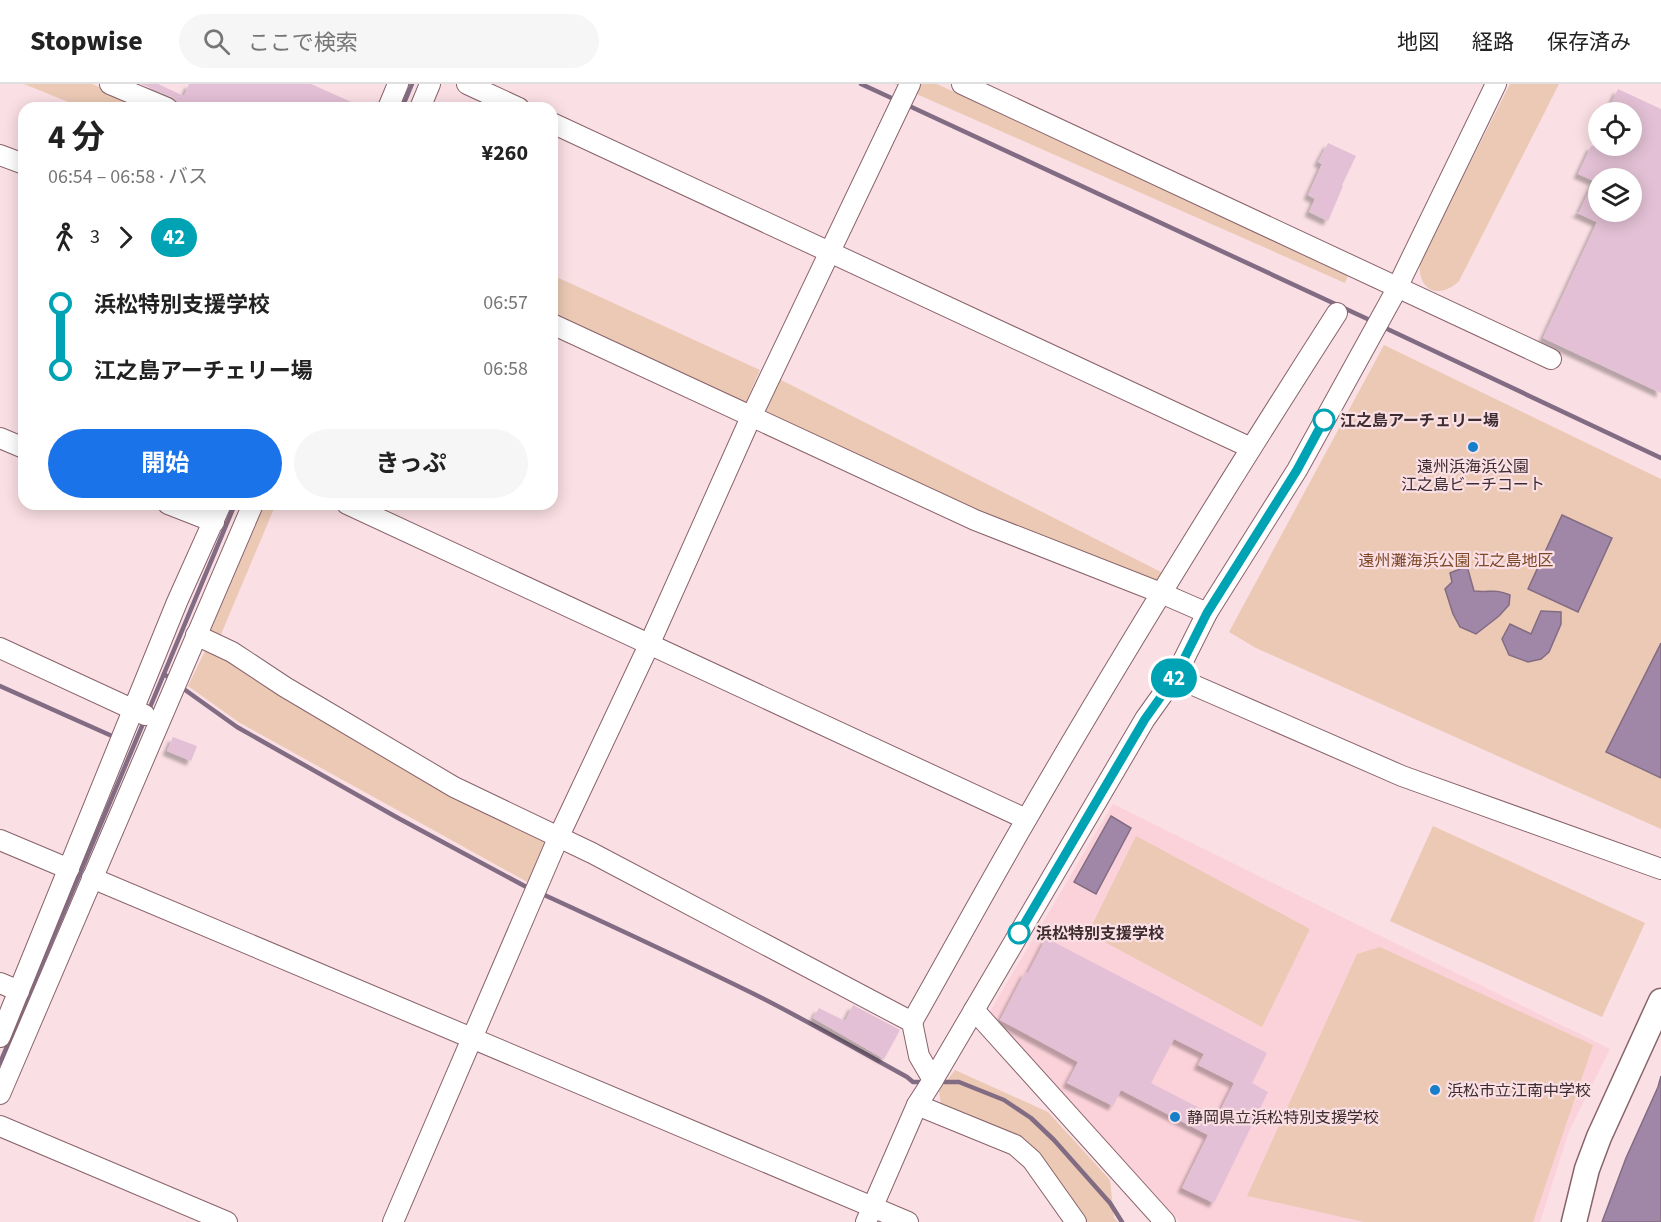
<!DOCTYPE html>
<html lang="ja">
<head>
<meta charset="utf-8">
<style>
	:root { --surface:#fff; --page:#f6f6f6; --text:#222; --muted:#767676; --line:#e0e0e0; --accent:#1a73e8 }
	body { margin:0; font-family:"Source Sans 3","Noto Sans JP",sans-serif; background:var(--page); color:var(--text); height:100vh; display:flex; flex-direction:column; font-size:22px; white-space:nowrap }
	* { box-sizing:border-box; margin:0 }
	p { font-size:20px; color:var(--muted) }
	.icon { flex:none; width:33px; height:33px; fill:none; stroke:currentColor; stroke-width:2; stroke-linecap:round; stroke-linejoin:round }
	.map { position:relative; flex:1; overflow:hidden }
	.drawer { position:absolute; left:18px; top:18px; width:540px; height:408px; display:flex; flex-direction:column; background:var(--surface); border-radius:18px; box-shadow:0 3px 15px #0003 }
	.drawer>* { flex:none }
	.badge { padding:0 12px; border-radius:20px; font-size:21px; line-height:39px }
	.tools { position:absolute; left:1588px; top:18px; display:grid; gap:12px }
	.tools a { display:grid; place-items:center; width:54px; height:54px; border-radius:50%; background:var(--surface); box-shadow:0 3px 15px #0003; font-size:30px }
	.map>.badge { position:absolute; translate:-50% -50%; box-shadow:0 0 0 3px #fff }
	.legs { display:flex; align-items:center; gap:9px; height:66px; padding:0 30px; font-size:20px }
	.legs p { margin-inline-start:auto }
	.overview { display:flex; align-items:center; justify-content:space-between; height:102px; padding:0 30px }
	h1 { font-size:33px; font-weight:700; line-height:45px }
	.primary-button { display:flex; gap:12px; margin-top:auto; padding:12px 30px }
	.primary-button a { flex:1; height:69px; border-radius:36px; background:var(--accent); color:#fff; font-size:24px; font-weight:700; line-height:69px; text-align:center }
	.primary-button a+a { background:var(--page); color:var(--text) }
	ul { padding:0 30px; list-style:none }
	li { display:flex; align-items:center; gap:21px; height:66px; font-size:22px }
	li i { display:grid; place-items:center; width:9px; height:100%; margin:0 8px; background:currentColor }
	li i::after { content:''; width:15px; height:15px; margin:-8px; border:4px solid; border-radius:50%; background:var(--surface) }
	li p { margin-inline-start:auto }
	li:first-child i { background:linear-gradient(#0000 50%,currentColor 0) }
	li:last-child i { background:linear-gradient(currentColor 50%,#0000 0) }
	header { display:flex; align-items:center; gap:36px; box-sizing:border-box; height:84px; padding:0 30px; background:var(--surface); border-bottom:2px solid var(--line) }
	header strong { font-size:28px }
	nav { display:flex; gap:33px; margin-inline-start:auto; font-size:21px }
	.search { width:420px; height:54px; background:var(--page); display:flex; align-items:center; gap:15px; box-sizing:border-box; padding:0 21px; border-radius:33px; color:var(--muted); font-size:22px }
	.map>svg:first-child { display:block }
</style>
</head>
<body>
<header>
<strong>Stopwise</strong>
<div class="search"><svg class="icon" aria-label="search" viewBox="0 0 24 24"><circle cx="10" cy="10" r="6"/><path d="M15 15l6 6"/></svg>ここで検索</div>
<nav><a>地図</a><a>経路</a><a>保存済み</a></nav>
</header>
<div class="map">
<svg width="1661" height="1138" viewBox="0 0 1661 1138">
	<defs>
		<filter id="shadow"><feDropShadow dx="-4.5" dy="4.5" stdDeviation="1.5" flood-color="#0004"/></filter>
	</defs>
	<rect width="100%" height="100%" fill="#fadfe4"/>
	<path fill="#fcd2da" d="M 1113,720 L 1610,965 L 1569,1047 L 1540,1138 L 1180,1138 L 989,929 Z"/>
	<g fill="#ebc9b5">
		<path d="M 24,0 L 92,0 L 148,24 L 83,24 Z"/>
		<path d="M 894,0 L 937,0 L 1348,191 L 1345,199 Z"/>
		<path d="M 1510,0 L 1559,0 L 1459,197 C 1439,216 1417,207 1420,178 Z"/>
		<path d="M 552,191 L 760,286 L 746,318 L 552,229 Z"/>
		<path d="M 1384,261 L 1661,395 L 1661,745 L 1256,564 L 1229,548 Z"/>
		<path d="M 779,295 L 1163,489 L 1158,497 L 978,428 L 764,327 Z"/>
		<path d="M 257,420 L 276,420 L 219,555 L 203,547 Z"/>
		<path d="M 207,563 L 549,759 L 531,800 L 240,639 L 188,602 Z"/>
		<path d="M 1433,742 L 1645,839 L 1602,933 L 1390,837 Z"/>
		<path d="M 1136,752 L 1310,845 L 1262,943 L 1088,849 Z"/>
		<path d="M 1380,863 L 1593,961 L 1533,1138 L 1364,1138 L 1247,1112 L 1357,870 Z"/>
		<path d="M 955,986 L 1048,1028 L 1110,1096 L 1114,1134 L 1118,1138 L 1085,1138 L 1023,1056 L 941,1021 L 939,1007 Z"/>
	</g>
	<g fill="#a087a7" stroke="#826c83" stroke-width="1.5">
		<path d="M 1562,431 L 1612,454 L 1578,528 L 1528,505 Z"/>
		<path d="M 1467,482 L 1474,507 C 1490,509 1493,504 1510,511 L 1509,521 L 1499,532 L 1476,550 L 1460,543 L 1453,530 L 1445,505 L 1452,498 L 1450,489 Z"/>
		<path d="M 1541,527 L 1561,528 L 1561,540 L 1549,568 L 1541,575 L 1528,578 L 1509,571 L 1502,555 L 1510,540 L 1531,550 Z"/>
		<path d="M 1661,559 L 1661,694 L 1606,668 Z"/>
		<path d="M 1111,732 L 1131,744 L 1096,810 L 1074,798 Z"/>
		<path d="M 1661,992 L 1661,1138 L 1602,1138 L 1626,1074 L 1658,1003 Z"/>
	</g>
	<g fill="none" stroke-linecap="round" stroke-linejoin="round">
		<g stroke="#826c83" stroke-width="4.5">
			<path d="M 861,0 L 898,17"/>
			<path d="M 905,20 L 1374,238"/>
			<path d="M 402,24 L 412,0"/>
			<path d="M 1381,242 L 1661,374"/>
			<path d="M 164,590 L 172,596"/>
			<path d="M 0,602 L 112,652"/>
			<path d="M 181,603 L 237,643 L 398,734 L 532,806"/>
			<path d="M 148,628 L 235,420"/>
			<path d="M 540,809 C 612,842 683,875 754,910 C 806,936 856,965 907,993 L 913,998 L 924,998"/>
			<path d="M 0,979 L 145,635"/>
			<path d="M 938,998 L 959,998 L 1004,1016 L 1031,1034 L 1054,1056 L 1110,1119 L 1122,1138"/>
		</g>
	</g>
	<g fill="#e3c0d5" fill-rule="evenodd" filter="url(#shadow)">
		<path d="M 141,0 L 158,0 L 184,12 L 189,0 L 311,0 L 365,24 L 179,24 L 177,17 L 172,13 Z"/>
		<path d="M 1618,5 L 1661,25 L 1661,309 L 1543,254 L 1597,138 L 1575,128 L 1579,128 L 1594,97 L 1578,90 L 1591,62 L 1632,62 L 1632,28 L 1607,28 ZM 1599,94 L 1632,94 L 1632,128 L 1599,128 Z"/>
		<path d="M 1328,59 L 1356,72 L 1342,101 L 1343,102 L 1328,137 L 1309,128 L 1315,115 L 1308,111 L 1322,80 L 1318,78 Z"/>
		<path d="M 173,653 L 197,662 L 191,677 L 167,667 Z"/>
		<path d="M 1046,854 L 1267,969 L 1252,999 L 1268,1008 L 1214,1119 L 1182,1104 L 1208,1051 L 1121,1006 L 1113,1022 L 1067,999 L 1078,978 L 1000,936 L 1025,888 L 1028,889 ZM 1174,955 L 1204,970 L 1198,981 L 1234,999 L 1217,1033 L 1151,999 Z"/>
		<path d="M 853,921 L 900,946 L 884,975 L 813,934 L 819,924 L 845,937 Z"/>
	</g>
	<g fill="none" stroke-linecap="round" stroke-linejoin="round">
		<defs>
			<g id="minor">
				<path d="M 110,0 L 167,24"/>
				<path d="M 467,0 L 519,24"/>
				<path d="M 962,0 L 1551,275"/>
				<path d="M 388,24 L 398,0"/>
				<path d="M 420,24 L 430,0"/>
				<path d="M 552,39 L 1251,364"/>
				<path d="M 0,71 L 24,80"/>
				<path d="M 552,240 L 975,436 L 1161,509 L 1207,529"/>
				<path d="M 0,354 L 24,364"/>
				<path d="M 168,420 L 214,438"/>
				<path d="M 347,420 L 1026,735"/>
				<path d="M 196,551 L 232,568 L 285,603 L 454,703 L 592,769 L 912,938 L 919,972 L 933,996"/>
				<path d="M 0,564 L 145,631"/>
				<path d="M 1175,593 L 1402,692 L 1661,785"/>
				<path d="M 0,756 L 69,785"/>
				<path d="M 92,794 L 908,1138"/>
				<path d="M 0,899 L 19,907"/>
				<path d="M 974,926 L 1165,1138"/>
				<path d="M 912,938 C 950,871 987,803 1026,736 C 1125,565 1230,396 1337,229"/>
				<path d="M 0,953 L 177,518 L 221,420"/>
				<path d="M 0,1010 L 253,420"/>
				<path d="M 917,1021 L 1015,1061 L 1032,1076 L 1076,1138"/>
				<path d="M 0,1042 L 227,1138"/>
				<path d="M 393,1138 L 559,752 L 649,561 L 751,333 L 910,0"/>
				<path d="M 866,1138 L 917,1021 L 933,996 L 1145,635 L 1175,593 L 1207,529 L 1297,386 L 1393,212 L 1496,0"/>
			</g>
			<path id="major" d="M 1574,1138 L 1587,1085 L 1599,1053 L 1661,917"/>
		</defs>
		<use href="#minor" stroke="#88636b" stroke-width="22"/>
		<use href="#major" stroke="#88636b" stroke-width="27"/>
		<use href="#minor" stroke="#fff" stroke-width="20"/>
		<use href="#major" stroke="#fff" stroke-width="24"/>
	</g>
	<g fill="none" stroke-linecap="round" stroke-linejoin="round">
		<defs>
			<path id="line-1" d="M 1019,849 L 1145,635 L 1175,593 L 1207,529 L 1297,386 L 1324,336"/>
		</defs>
		<use href="#line-1" stroke="#fff" stroke-width="14"/>
		<use href="#line-1" stroke="#00a3b4" stroke-width="9"/>
	</g>
	<g fill="#fff" stroke="#00a3b4" stroke-width="3">
		<circle cx="1324" cy="336" r="10"/>
		<circle cx="1019" cy="849" r="10"/>
	</g>
	<g fill="#177ec9" stroke="#fadfe4" stroke-width="2">
		<circle cx="1473" cy="363" r="6"/>
		<circle cx="1435" cy="1006" r="6"/>
		<circle cx="1175" cy="1033" r="6"/>
	</g>
	<g text-anchor="middle" stroke-width="4.5" stroke-linejoin="round" paint-order="stroke">
		<g font-size="16" font-weight="bold" fill="#3d2d30" stroke="#fadfe4" text-anchor="start">
			<text x="1340" y="342">江之島アーチェリー場</text>
			<text x="1036" y="855">浜松特別支援学校</text>
		</g>
		<g font-size="16" fill="#3d2d30" stroke="#fadfe4" text-anchor="start">
			<text x="1473" y="388" text-anchor="middle">遠州浜海浜公園<tspan x="1473" dy="18">江之島ビーチコート</tspan></text>
			<text x="1447" y="1012">浜松市立江南中学校</text>
			<text x="1187" y="1039">静岡県立浜松特別支援学校</text>
		</g>
		<g font-size="16" fill="#7d4927" stroke="#fadfe4">
			<text x="1456" y="482">遠州灘海浜公園 江之島地区</text>
		</g>
	</g>
</svg>
<div class="tools">
<a><svg class="icon" aria-label="locate" viewBox="0 0 24 24"><circle cx="12" cy="12" r="6"/><path d="M12 2v4M12 18v4M2 12h4M18 12h4"/></svg></a>
<a><svg class="icon" aria-label="layers" viewBox="0 0 24 24"><path d="M12 4l9 5-9 5-9-5zM3 14l9 5 9-5"/></svg></a>
</div>
<b class="badge" style="left:1174px;top:594px;background:#00a3b4;color:#fff">42</b>
<section class="drawer">
<div class="overview"><div><h1>4 分</h1><p>06:54 – 06:58 · バス</p></div><b>¥260</b></div>
<div class="legs"><svg class="icon" aria-label="walk" viewBox="0 0 24 24"><circle cx="13" cy="4" r="2"/><path d="M13 8l-2 6 4 7M11 14l-3 7M7 12l3-4h3l4 4"/></svg>3<svg class="icon" aria-label="forward" viewBox="0 0 24 24"><path d="M9 5l7 7-7 7"/></svg><b class="badge" style="background:#00a3b4;color:#fff">42</b></div>
<ul>
<li><i style="color:#00a3b4"></i><b>浜松特別支援学校</b><p>06:57</p></li>
<li><i style="color:#00a3b4"></i><b>江之島アーチェリー場</b><p>06:58</p></li>
</ul>
<div class="primary-button"><a>開始</a><a>きっぷ</a></div>
</section>
</div>
</body>
</html>
